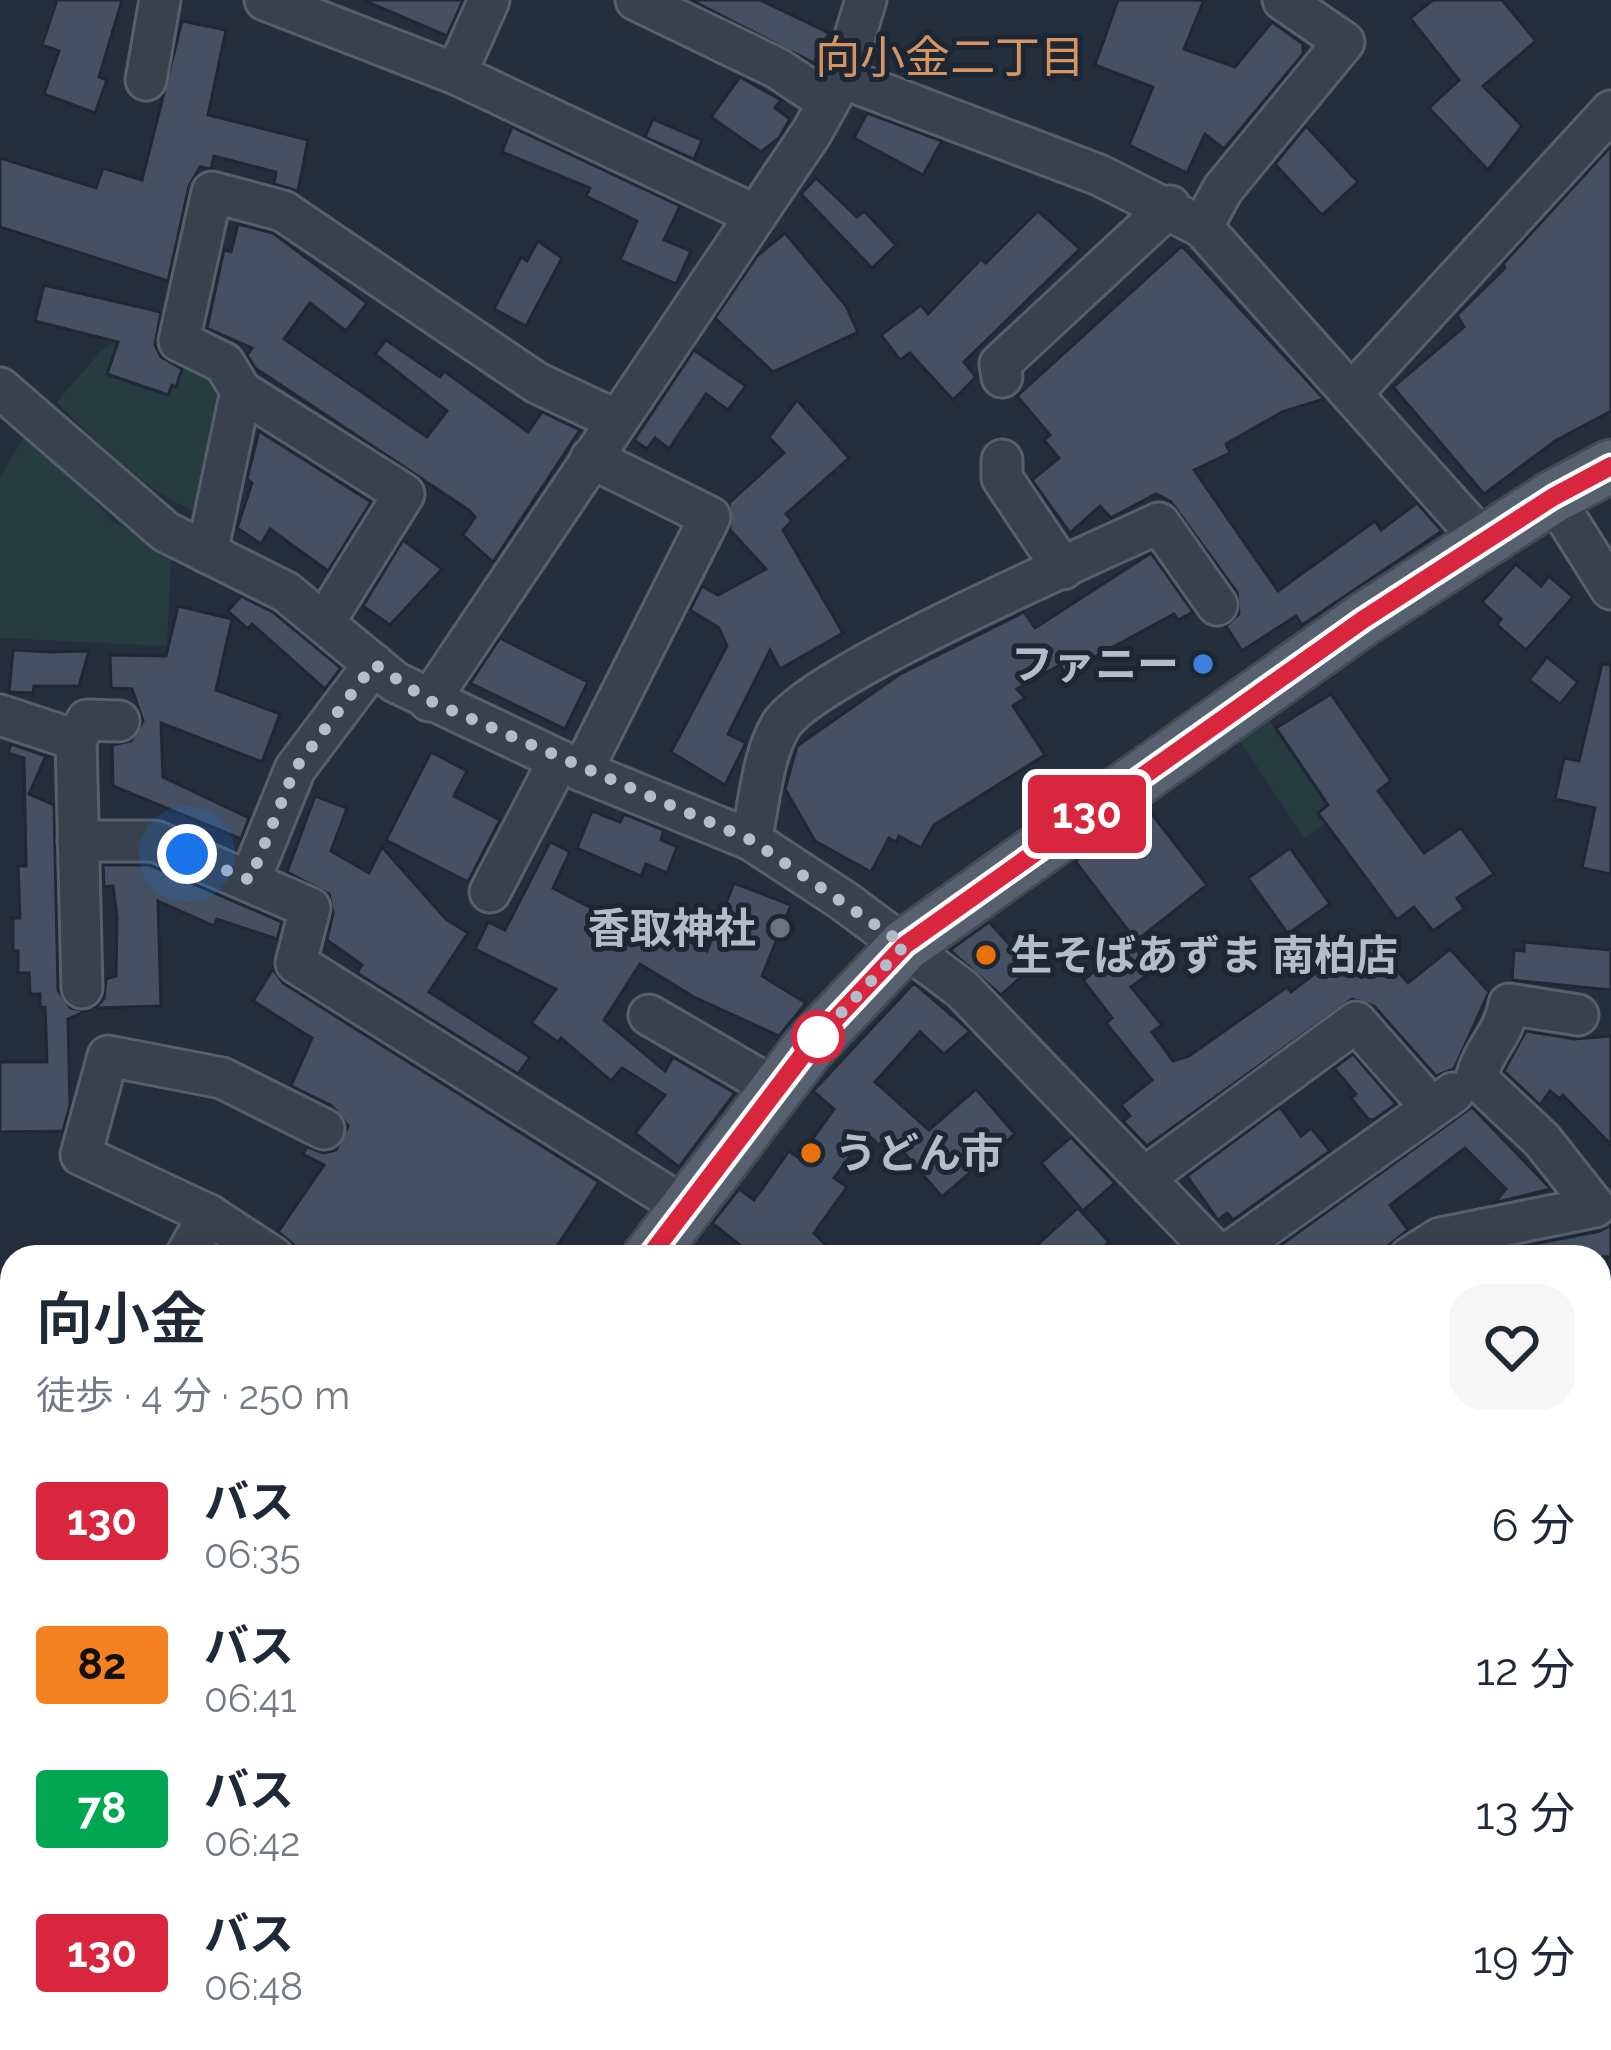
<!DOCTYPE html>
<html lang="ja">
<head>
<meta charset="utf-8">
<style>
	:root { --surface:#fff; --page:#f6f6f7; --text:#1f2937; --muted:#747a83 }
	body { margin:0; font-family:Raleway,"Noto Sans JP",sans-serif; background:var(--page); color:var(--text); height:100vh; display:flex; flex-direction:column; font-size:45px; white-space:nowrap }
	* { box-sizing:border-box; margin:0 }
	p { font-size:39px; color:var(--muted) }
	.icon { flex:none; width:66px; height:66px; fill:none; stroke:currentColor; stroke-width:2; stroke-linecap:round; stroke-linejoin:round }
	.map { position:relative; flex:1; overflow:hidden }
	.side { position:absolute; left:0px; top:1245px; width:1611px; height:807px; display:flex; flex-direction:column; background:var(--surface); border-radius:36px 36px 0 0; box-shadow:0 6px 18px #0003 }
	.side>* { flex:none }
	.badge { padding:0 24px; border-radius:9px; font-size:42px; line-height:78px }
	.you { position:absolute; width:60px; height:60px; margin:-30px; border:9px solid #fff; border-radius:50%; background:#1a73e8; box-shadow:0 0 0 18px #1a73e833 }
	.map>.badge { position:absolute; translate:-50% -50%; box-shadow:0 0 0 6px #fff }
	.round { display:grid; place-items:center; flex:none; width:126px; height:126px; border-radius:36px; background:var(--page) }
	.head { display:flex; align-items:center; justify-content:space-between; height:204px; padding:0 36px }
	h1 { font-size:57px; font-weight:600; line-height:90px }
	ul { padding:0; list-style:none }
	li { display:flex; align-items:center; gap:36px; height:144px; padding:0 36px }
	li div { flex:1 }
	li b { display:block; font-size:45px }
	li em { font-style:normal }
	li .badge { min-width:132px; font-weight:700; text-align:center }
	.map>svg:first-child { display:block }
</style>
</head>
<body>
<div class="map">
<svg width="1611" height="2050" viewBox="0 0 1611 2050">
	<rect width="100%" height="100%" fill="#242f3e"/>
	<g fill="#263c3f">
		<path d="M 120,338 L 180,356 L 228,381 L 199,510 C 167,511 81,427 57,402 L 101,351 Z"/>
		<path d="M 30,427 L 112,521 L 171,552 L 167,646 L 0,638 L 0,478 Z"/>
		<path d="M 1257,703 L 1326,805 L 1316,813 L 1324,824 L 1304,838 L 1229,724 Z"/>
	</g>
	<g fill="#455162" stroke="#1f2835" stroke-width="3">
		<path d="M 57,0 L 122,0 L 99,77 L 107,80 L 95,113 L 44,94 L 59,51 L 42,45 Z"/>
		<path d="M 363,0 L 463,0 L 447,36 Z"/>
		<path d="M 691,0 L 760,0 L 829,33 L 814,63 Z"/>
		<path d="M 1118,0 L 1204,0 L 1184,49 L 1235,67 L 1272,22 L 1303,44 L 1303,54 L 1224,149 L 1205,134 L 1187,173 L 1129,145 L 1153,87 L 1095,65 Z"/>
		<path d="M 1433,0 L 1502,0 L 1536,41 L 1483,86 L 1522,126 L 1488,170 L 1429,108 L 1459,80 L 1410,18 Z"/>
		<path d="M 182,21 L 226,30 L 208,115 L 308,140 L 298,191 L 274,184 L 276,172 L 214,156 L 211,169 L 200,167 L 189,186 L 168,281 L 0,227 L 0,158 L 96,188 L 103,168 L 142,180 Z"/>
		<path d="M 740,77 L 781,100 L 775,108 L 790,119 L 779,138 L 761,152 L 711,117 Z"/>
		<path d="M 867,113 L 942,141 L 923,175 L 854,138 Z"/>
		<path d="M 653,119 L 702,140 L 694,159 L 645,137 Z"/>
		<path d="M 1306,126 L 1358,182 L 1322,215 L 1275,164 Z"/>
		<path d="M 512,127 L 680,206 L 664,240 L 691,251 L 676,284 L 620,260 L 637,221 L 586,196 L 590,188 L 502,152 Z"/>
		<path d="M 1611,146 L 1611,411 L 1555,441 L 1484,494 L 1393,387 L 1464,327 L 1457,315 L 1505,268 L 1503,264 Z"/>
		<path d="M 816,178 L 857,217 L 864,211 L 896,245 L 872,268 L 801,194 Z"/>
		<path d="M 1038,211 L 1080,249 L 964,362 L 976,377 L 953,400 L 910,353 L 900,360 L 881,335 L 921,305 L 928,314 L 981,259 L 986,263 Z"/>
		<path d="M 238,224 L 273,233 L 367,303 L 346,331 L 310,303 L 284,339 L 427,437 L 447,411 L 375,354 L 386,340 L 440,377 L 444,371 L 528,432 L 542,412 L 580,430 L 493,562 L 463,535 L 475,517 L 470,511 L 255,368 L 247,355 L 252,348 L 207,328 L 224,250 L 231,252 Z"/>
		<path d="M 785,233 L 846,306 L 858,332 L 773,372 L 715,318 L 757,256 Z"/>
		<path d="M 538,241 L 562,258 L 526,326 L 494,309 L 521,257 L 527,261 Z"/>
		<path d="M 1182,246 L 1324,399 L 1282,412 L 1226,444 L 1230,453 L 1194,470 L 1278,591 L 1375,521 L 1381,530 L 1417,503 L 1442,531 L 1302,625 L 1296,616 L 1242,651 L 1226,626 L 1239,614 L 1237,592 L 1171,502 L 1156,494 L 1111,518 L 1100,506 L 1070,533 L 1032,480 L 1059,458 L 1044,440 L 1050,435 L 1017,396 Z"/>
		<path d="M 44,285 L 161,312 L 155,345 L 161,357 L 182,369 L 176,387 L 172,385 L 168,395 L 107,374 L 118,342 L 35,321 Z"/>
		<path d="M 694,350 L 746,386 L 728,410 L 706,394 L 669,449 L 655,438 L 647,449 L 634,440 Z"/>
		<path d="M 797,400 L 849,458 L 786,514 L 792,521 L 783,530 L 843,633 L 780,669 L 770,650 L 728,734 L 746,743 L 725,785 L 671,752 L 727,646 L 719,628 L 690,610 L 702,586 L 718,595 L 766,569 L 730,530 L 729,503 L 784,453 L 769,437 Z"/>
		<path d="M 259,431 L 371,502 L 328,571 L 270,529 L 261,544 L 237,528 L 252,483 L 247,479 Z"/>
		<path d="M 403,540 L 442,569 L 390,625 L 363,606 Z"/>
		<path d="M 1151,553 L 1193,612 L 1178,620 L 1174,614 L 1065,673 L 1060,665 L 1017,689 L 1025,698 L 1013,706 L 1045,755 L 934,825 L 921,848 L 899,836 L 896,842 L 889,838 L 871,872 L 815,841 L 785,789 L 797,746 L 900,674 L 1024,612 L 1035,628 Z"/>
		<path d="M 1516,564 L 1541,586 L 1549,576 L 1573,597 L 1526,650 L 1497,625 L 1501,619 L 1482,602 Z"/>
		<path d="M 241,596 L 273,612 L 341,668 L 325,689 L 252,624 L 248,629 L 228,611 Z"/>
		<path d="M 178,606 L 232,619 L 216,690 L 280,714 L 262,762 L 161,723 L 163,777 L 249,818 L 241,839 L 113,786 L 112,745 L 131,741 L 143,721 L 132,689 L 111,688 L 110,655 L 166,656 Z"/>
		<path d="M 500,638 L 588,682 L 565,729 L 470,683 Z"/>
		<path d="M 13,650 L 51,652 L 89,651 L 79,686 L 34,686 L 33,693 L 9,692 Z"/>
		<path d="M 1547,657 L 1578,682 L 1560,704 L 1529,680 Z"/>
		<path d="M 1602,664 L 1611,665 L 1611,874 L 1582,868 L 1595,808 L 1555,799 L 1564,758 L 1579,761 Z"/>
		<path d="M 1331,694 L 1391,781 L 1378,791 L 1424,853 L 1461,828 L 1494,874 L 1457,898 L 1464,909 L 1433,931 L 1414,907 L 1397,920 L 1318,813 L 1328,805 L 1276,728 Z"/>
		<path d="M 11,744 L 52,758 L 45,758 L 29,794 L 54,805 L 58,990 L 70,1008 L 86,1011 L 68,1019 L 70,1105 L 63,1131 L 0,1132 L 0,1062 L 47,1062 L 45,1007 L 40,1008 L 40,994 L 30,994 L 29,973 L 18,973 L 18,951 L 13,951 L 13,918 L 20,918 L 18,866 L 26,866 L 24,758 L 8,753 Z"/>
		<path d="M 431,752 L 467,771 L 454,796 L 500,820 L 468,882 L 386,840 Z"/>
		<path d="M 315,796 L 347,808 L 331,851 L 369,873 L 382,847 L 446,919 L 468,933 L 429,992 L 530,1057 L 518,1074 L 357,973 L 362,965 L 327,940 L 333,913 L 329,894 L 287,872 Z"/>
		<path d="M 1148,809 L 1207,885 L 1136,941 L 1075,861 Z"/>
		<path d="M 592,811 L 620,822 L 624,814 L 664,830 L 661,840 L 677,847 L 667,873 L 646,864 L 641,876 L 577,848 Z"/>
		<path d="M 550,842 L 570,852 L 553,888 L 613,919 L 621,904 L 707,951 L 734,883 L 791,905 L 762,976 L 806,1003 L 779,1036 L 694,997 L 640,964 L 604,1020 L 665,1071 L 673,1057 L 735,1093 L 679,1167 L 635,1133 L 665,1095 L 622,1068 L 611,1081 L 561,1038 L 558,1042 L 531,1023 L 556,989 L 475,949 L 488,922 L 505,930 Z"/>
		<path d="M 1290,848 L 1330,904 L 1288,934 L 1248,878 Z"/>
		<path d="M 103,865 L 150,865 L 282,922 L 277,939 L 217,919 L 214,926 L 158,901 L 161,1006 L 95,1008 L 104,998 L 106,979 L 116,976 L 117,917 L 113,886 L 104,887 Z"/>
		<path d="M 989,922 L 1031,968 L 1001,995 L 950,950 Z"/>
		<path d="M 1372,941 L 1408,983 L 1450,949 L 1489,992 L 1454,1069 L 1436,1076 L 1374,1006 L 1352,999 L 1147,1146 L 1123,1121 L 1130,1116 L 1121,1105 L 1152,1080 L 1106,1023 L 1112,1018 L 1083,980 L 1132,943 L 1152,971 L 1131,987 L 1162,1025 L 1152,1032 L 1173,1061 L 1189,1056 L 1287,987 L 1291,992 L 1326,965 L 1334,975 Z"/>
		<path d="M 1524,942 L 1611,950 L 1611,990 L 1512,980 L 1514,950 L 1524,951 Z"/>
		<path d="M 273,969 L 283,983 L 599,1182 L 550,1257 L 297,1257 L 294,1245 L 278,1232 L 324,1165 L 303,1154 L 307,1147 L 324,1153 L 336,1150 L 348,1126 L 332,1106 L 291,1086 L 312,1038 L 253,1001 Z"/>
		<path d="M 914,983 L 970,1031 L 944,1054 L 920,1032 L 875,1082 L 929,1130 L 976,1089 L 1015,1134 L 942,1197 L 888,1134 L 879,1145 L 867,1134 L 834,1178 L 847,1187 L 814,1233 L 838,1257 L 755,1257 L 712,1223 L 739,1189 L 754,1200 L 789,1151 L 799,1158 L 834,1109 L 813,1091 Z"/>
		<path d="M 1526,1031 L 1574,1039 L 1611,1036 L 1611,1145 L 1563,1095 L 1560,1099 L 1550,1091 L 1540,1105 L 1504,1071 Z"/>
		<path d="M 1353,1054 L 1396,1104 L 1375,1119 L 1369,1120 L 1351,1098 L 1356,1094 L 1334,1068 Z"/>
		<path d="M 1280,1107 L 1301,1136 L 1311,1128 L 1330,1151 L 1233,1220 L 1227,1213 L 1218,1220 L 1187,1176 Z"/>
		<path d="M 1472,1107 L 1551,1189 L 1494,1203 L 1506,1189 L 1465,1148 L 1390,1205 L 1408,1230 L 1389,1245 L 1386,1257 L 1264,1257 Z"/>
		<path d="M 1071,1137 L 1115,1183 L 1083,1211 L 1041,1163 Z"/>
		<path d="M 1078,1208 L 1109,1242 L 1095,1257 L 1024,1257 Z"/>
		<path d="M 1611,1225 L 1611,1257 L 1467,1257 L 1600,1231 Z"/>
	</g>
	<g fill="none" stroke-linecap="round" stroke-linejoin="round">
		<defs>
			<g id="minor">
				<path d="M 265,0 L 456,74 L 755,215"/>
				<path d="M 636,0 L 777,68 L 828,102"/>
				<path d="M 456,74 L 489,0"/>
				<path d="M 842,78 L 1099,175 L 1202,227 L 1484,542"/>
				<path d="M 146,80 L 160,0"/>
				<path d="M 1202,227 L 1223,189 L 1344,42 L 1283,0"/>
				<path d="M 1002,377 L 1000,364 L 1170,206"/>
				<path d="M 0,388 L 166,532 L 286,592 L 395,682 L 582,771 L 751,840 L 844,901 L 962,989 L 1220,1257"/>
				<path d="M 241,391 L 404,494 L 325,621"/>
				<path d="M 1353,392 L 1611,111"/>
				<path d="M 1002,460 L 1002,478 L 1063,569"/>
				<path d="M 1553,497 L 1611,589"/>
				<path d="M 207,553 L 241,391 L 224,363 L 179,341 L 212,192 L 283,211 L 537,383 L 616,420"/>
				<path d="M 429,701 L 812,132 L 842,78 L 866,0"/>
				<path d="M 0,715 L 76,740 L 82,988"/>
				<path d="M 76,740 L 87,720 L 119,721"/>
				<path d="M 582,771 L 710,517 L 591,458"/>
				<path d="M 751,840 C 759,806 762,756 781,725 C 814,674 1089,556 1159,523 L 1217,605"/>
				<path d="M 78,841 L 155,841 L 310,908 L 296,963 L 686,1208"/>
				<path d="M 250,880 L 295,769 L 374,664"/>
				<path d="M 490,892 L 559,760"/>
				<path d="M 649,1015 L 776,1089"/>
				<path d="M 1144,1178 L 1356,1022 L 1431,1107"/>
				<path d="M 185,1257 L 209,1215"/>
				<path d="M 273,1257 L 209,1215 L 81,1155 L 108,1056 L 222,1078 L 324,1129"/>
				<path d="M 1223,1257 L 1453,1093"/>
				<path d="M 1410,1257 L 1440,1238 L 1595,1207 L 1542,1140 L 1476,1078 C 1484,1048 1504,1035 1509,1004 L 1578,1015"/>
				<path d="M 0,1350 L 12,1388"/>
				<path d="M 1599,1357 L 1611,1355"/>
				<path d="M 1599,1516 L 1611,1521"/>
				<path d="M 0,1763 L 12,1778"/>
				<path d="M 1599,1871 L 1611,1858"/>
				<path d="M 1599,1919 L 1611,1932"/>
				<path d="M 1599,1979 L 1611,1979"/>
				<path d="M 430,2040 L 445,2050"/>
				<path d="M 1399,2040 L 1420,2050"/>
				<path d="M 610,2050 L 618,2040"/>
				<path d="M 765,2050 L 775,2040"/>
				<path d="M 905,2050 L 913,2040"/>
				<path d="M 1534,2050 L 1537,2040"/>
			</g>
			<g id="major">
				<path d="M 649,1257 L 808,1048 L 905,945 L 1364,619 L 1553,497 L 1611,466"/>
				<path d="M 0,1951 L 12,1942"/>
			</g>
		</defs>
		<use href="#minor" stroke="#565f6c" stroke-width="45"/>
		<use href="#major" stroke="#414a57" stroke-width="57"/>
		<use href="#minor" stroke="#38414e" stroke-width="39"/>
		<use href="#major" stroke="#56606e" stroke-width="51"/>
	</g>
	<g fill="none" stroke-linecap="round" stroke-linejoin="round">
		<defs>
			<path id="line" d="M 649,1257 L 808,1048 L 905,945 L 1364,619 L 1553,497 L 1611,466"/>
		</defs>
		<use href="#line" stroke="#fff" stroke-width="27"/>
		<use href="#line" stroke="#d7263d" stroke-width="18"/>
		<path stroke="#b4bcc9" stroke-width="12" stroke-dasharray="0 21.6" d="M 187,854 L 250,880 L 295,769 L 374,664 L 428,700 L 751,840 L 905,945 L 808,1048 L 818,1037"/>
	</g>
	<circle fill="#3f7fe0" stroke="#1d2633" stroke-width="4.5" cx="1203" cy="664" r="12"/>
	<circle fill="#6b7280" stroke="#1d2633" stroke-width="4.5" cx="780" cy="928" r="12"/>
	<g fill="#e8710a" stroke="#1d2633" stroke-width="4.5">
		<circle cx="986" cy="955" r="12"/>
		<circle cx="811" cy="1153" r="12"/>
	</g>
	<circle fill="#fff" stroke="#d7263d" stroke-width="6" cx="818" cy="1037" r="24"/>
	<g text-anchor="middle" stroke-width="10" stroke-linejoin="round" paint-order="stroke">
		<g font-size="42" font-weight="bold" fill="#b4bcc9" stroke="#1d2633" text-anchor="end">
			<text x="1179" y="679">ファニー</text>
			<text x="756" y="943">香取神社</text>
			<text x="1010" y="970" text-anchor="start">生そばあずま 南柏店</text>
			<text x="835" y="1168" text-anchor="start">うどん市</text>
		</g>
		<g font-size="45" fill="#d59563" stroke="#1d2633">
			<text x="950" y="73">向小金二丁目</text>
		</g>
	</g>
</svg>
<div class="you" style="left:187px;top:854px"></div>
<b class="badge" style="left:1087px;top:814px;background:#d7263d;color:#fff">130</b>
<section class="side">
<div class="head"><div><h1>向小金</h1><p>徒歩 · 4 分 · 250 m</p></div><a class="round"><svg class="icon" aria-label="heart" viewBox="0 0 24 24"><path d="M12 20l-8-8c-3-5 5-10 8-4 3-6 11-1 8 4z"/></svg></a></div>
<ul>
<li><span class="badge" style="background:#d7263d;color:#fff">130</span><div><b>バス</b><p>06:35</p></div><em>6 分</em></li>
<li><span class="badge" style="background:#f58220;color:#111">82</span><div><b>バス</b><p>06:41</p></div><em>12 分</em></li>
<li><span class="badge" style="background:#00a651;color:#fff">78</span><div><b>バス</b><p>06:42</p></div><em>13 分</em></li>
<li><span class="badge" style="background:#d7263d;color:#fff">130</span><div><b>バス</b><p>06:48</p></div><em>19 分</em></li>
</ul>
</section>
</div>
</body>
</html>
